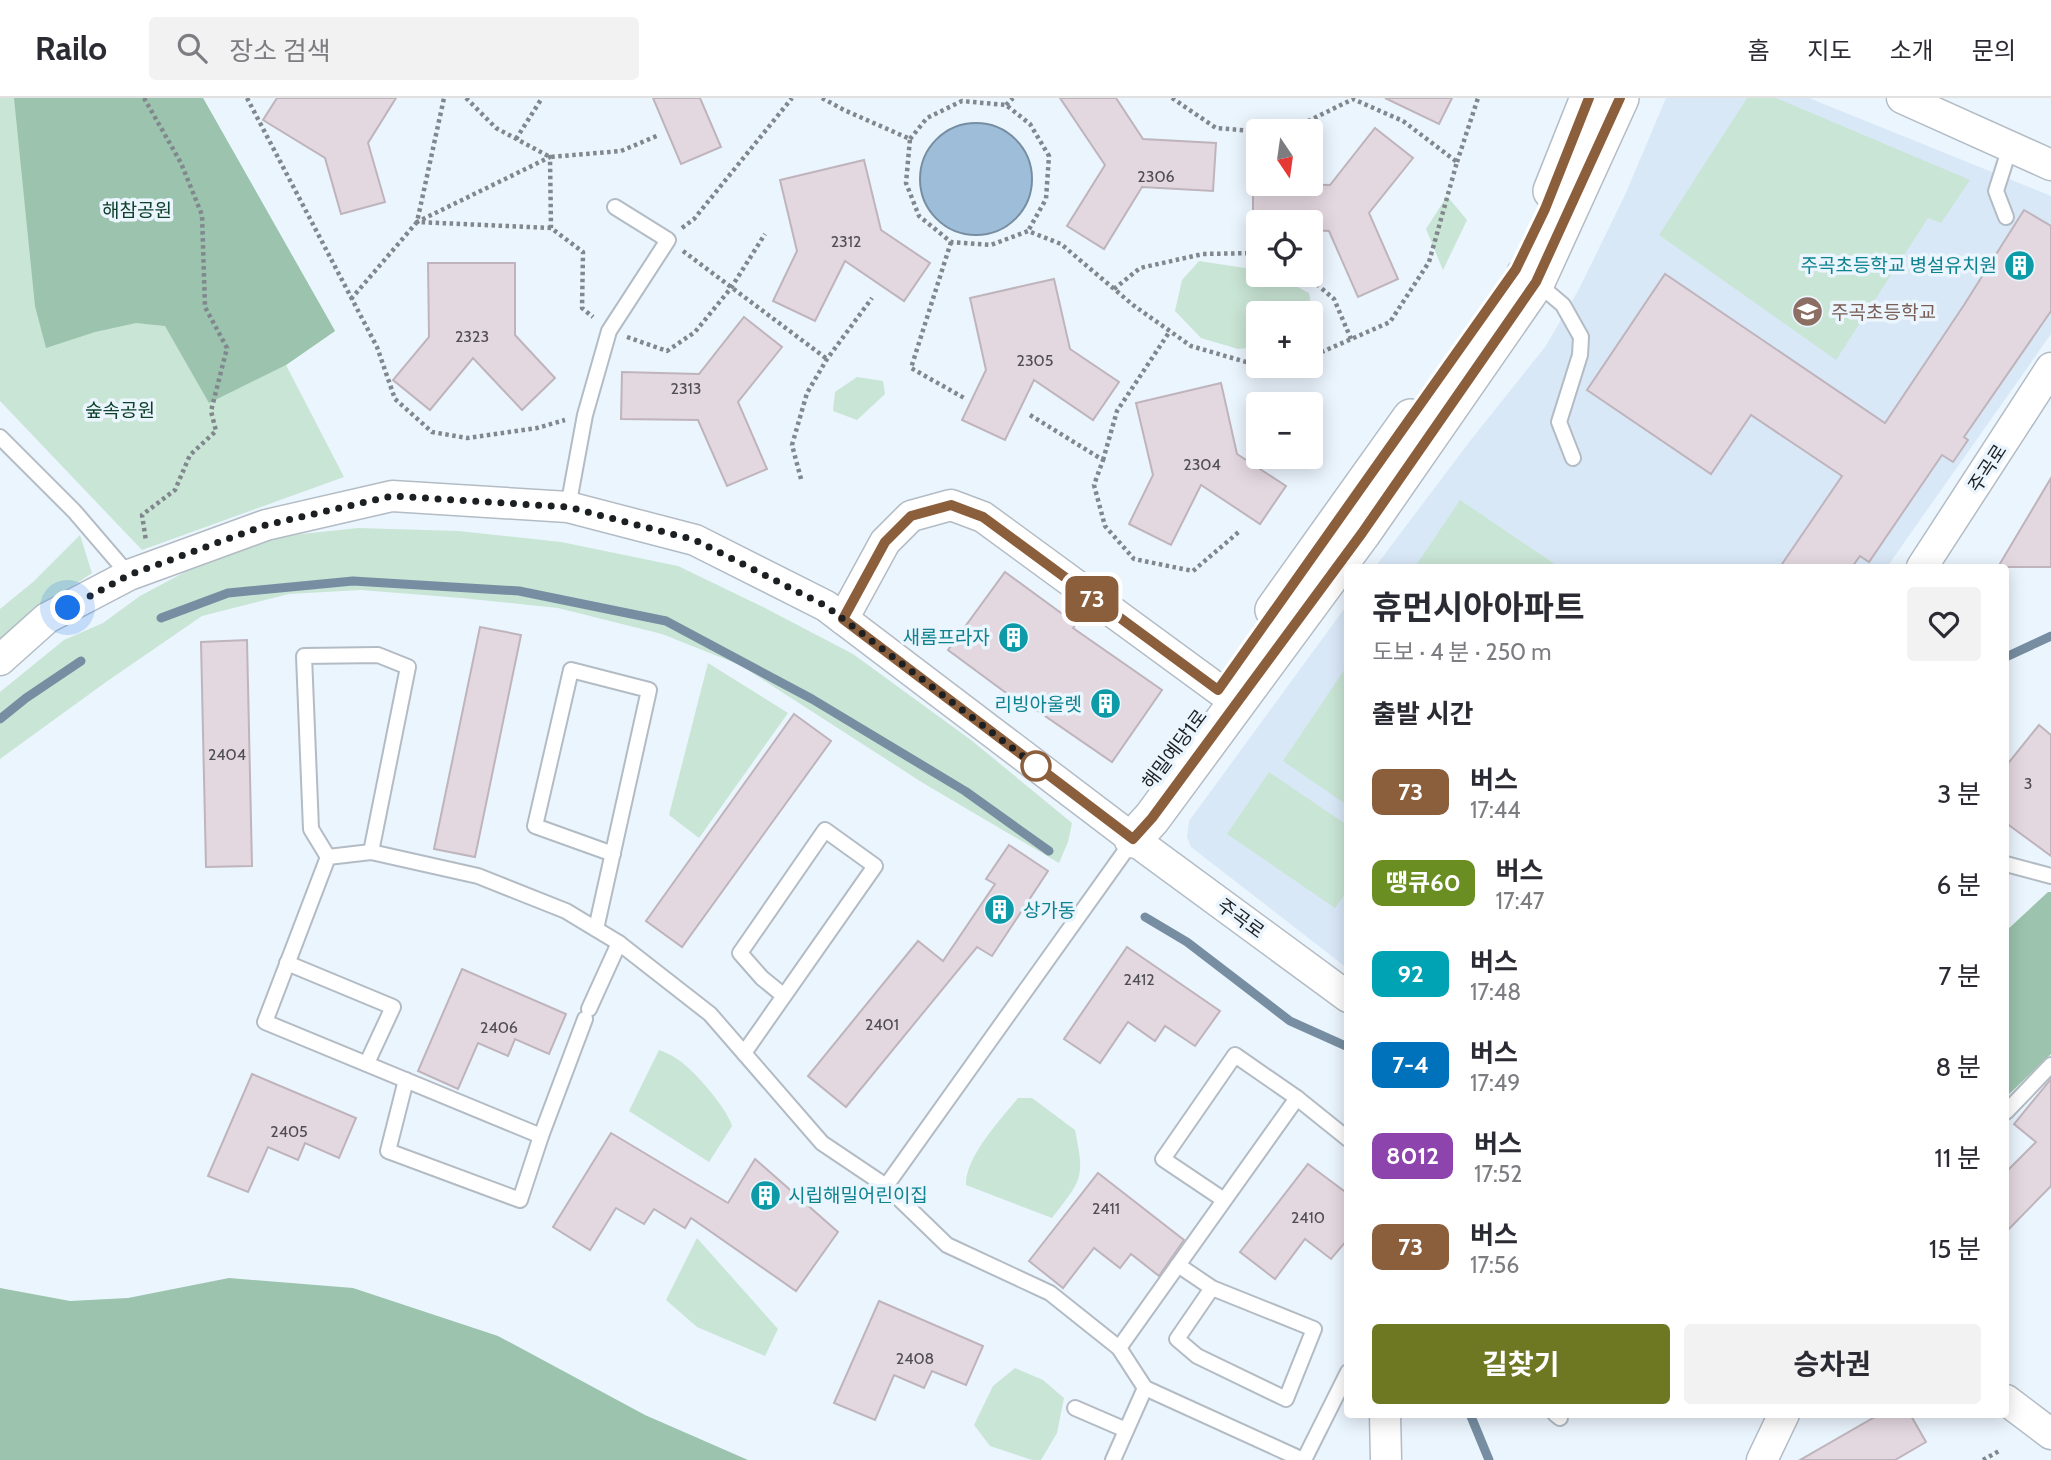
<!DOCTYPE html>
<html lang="ko">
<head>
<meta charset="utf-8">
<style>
	:root { --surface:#fff; --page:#f2f2f3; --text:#2b2b33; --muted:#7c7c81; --line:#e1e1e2; --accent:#6e7823 }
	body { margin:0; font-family:Cabin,"Noto Sans KR",sans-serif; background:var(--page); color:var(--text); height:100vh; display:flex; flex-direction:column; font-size:26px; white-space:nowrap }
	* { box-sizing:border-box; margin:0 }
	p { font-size:23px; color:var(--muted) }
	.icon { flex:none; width:38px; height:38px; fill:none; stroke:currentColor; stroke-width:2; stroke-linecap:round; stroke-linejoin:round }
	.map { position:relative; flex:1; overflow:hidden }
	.drawer { position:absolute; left:1344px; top:466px; width:665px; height:854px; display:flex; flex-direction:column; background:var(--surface); border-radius:7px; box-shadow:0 4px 18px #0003 }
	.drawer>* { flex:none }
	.badge { padding:0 14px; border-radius:10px; font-size:24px; line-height:46px }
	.needle { width:46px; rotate:167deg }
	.buttons { position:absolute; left:1246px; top:21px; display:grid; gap:14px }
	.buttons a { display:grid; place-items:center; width:77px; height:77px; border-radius:7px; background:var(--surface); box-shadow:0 4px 18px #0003; font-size:35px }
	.you { position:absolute; width:35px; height:35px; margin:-18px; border:5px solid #fff; border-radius:50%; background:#1a73e8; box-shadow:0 0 0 10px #1a73e833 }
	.map>.badge { position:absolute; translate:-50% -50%; box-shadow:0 0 0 4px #fff }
	h2 { padding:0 28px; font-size:26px; line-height:63px }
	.round { display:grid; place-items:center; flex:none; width:74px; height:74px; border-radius:7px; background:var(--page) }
	.headline { display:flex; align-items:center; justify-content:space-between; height:119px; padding:0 28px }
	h1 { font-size:33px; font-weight:700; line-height:52px }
	.cta { display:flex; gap:14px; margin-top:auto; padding:14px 28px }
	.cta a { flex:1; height:80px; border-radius:7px; background:var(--accent); color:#fff; font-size:28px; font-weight:700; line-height:80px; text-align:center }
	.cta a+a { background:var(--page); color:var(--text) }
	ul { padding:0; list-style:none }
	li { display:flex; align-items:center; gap:21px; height:91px; padding:0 28px }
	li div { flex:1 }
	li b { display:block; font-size:26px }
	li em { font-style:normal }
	li .badge { min-width:77px; font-weight:700; text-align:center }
	header { display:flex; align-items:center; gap:42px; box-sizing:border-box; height:98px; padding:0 35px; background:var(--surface); border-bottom:2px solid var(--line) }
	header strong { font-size:33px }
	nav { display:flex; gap:38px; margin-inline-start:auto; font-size:24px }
	.search { width:490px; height:63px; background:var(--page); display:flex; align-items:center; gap:18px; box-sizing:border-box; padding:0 24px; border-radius:7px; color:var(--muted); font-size:26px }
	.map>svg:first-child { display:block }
</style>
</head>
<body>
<header>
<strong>Railo</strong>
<div class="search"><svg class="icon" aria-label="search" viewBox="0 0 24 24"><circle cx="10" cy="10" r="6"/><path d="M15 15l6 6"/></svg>장소 검색</div>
<nav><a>홈</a><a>지도</a><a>소개</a><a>문의</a></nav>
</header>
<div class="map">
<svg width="2051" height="1362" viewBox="0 0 2051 1362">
	<rect width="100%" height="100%" fill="#ebf5fe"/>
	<g fill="#d9e8f7">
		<path d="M 1666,0 L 1809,0 L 2051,98 L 2051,236 L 1887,469 L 1375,469 L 1470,343 L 1545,249 L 1579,191 L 1625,97 Z"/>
		<path d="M 1347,507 L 1347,870 L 1191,749 L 1187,739 L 1189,723 Z"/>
	</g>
	<g fill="#c9e5d5">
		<path d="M 0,0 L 203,0 L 335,233 L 286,267 L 344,379 L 142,452 L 0,303 Z"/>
		<path d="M 1747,0 L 1776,0 L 1970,82 L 1941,125 L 1928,120 L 1836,262 L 1659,137 Z"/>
		<path d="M 1447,98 L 1467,122 L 1443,172 L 1426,131 Z"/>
		<path d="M 1199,163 L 1258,172 L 1258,177 L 1275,177 L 1309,195 L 1314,224 L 1311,226 L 1311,215 L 1258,215 L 1258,249 L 1238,251 L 1201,240 L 1175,213 L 1182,182 Z"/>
		<path d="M 857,279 L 883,283 L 885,296 L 857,322 L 833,313 L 835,294 Z"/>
		<path d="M 1460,402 L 1559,469 L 1415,469 Z"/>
		<path d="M 358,430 L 458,433 L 561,444 L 678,468 L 763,509 L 853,556 L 971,642 L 1072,725 L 1068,744 L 1059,765 L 923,685 L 740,567 L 662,536 L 558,510 L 461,500 L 361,492 L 289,496 L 202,518 L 106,584 L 0,661 L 0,594 L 64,542 L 103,525 L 140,498 L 200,466 L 273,439 Z"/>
		<path d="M 80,437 L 92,475 L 22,522 L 0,541 L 0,511 L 33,484 Z"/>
		<path d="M 708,565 L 788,615 L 699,740 L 669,717 Z"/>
		<path d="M 1347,568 L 1347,707 L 1283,663 Z"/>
		<path d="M 1269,674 L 1347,727 L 1347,793 L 1335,810 L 1227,736 Z"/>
		<path d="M 659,952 C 664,954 670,956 674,959 C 692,969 727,1010 732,1028 L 709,1064 L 629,1013 Z"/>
		<path d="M 1018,1000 L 1032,1000 L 1075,1032 C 1085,1081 1082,1081 1052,1120 L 966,1087 C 965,1059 1001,1021 1018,1000 Z"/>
		<path d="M 697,1140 L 778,1231 L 765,1258 L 697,1229 L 666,1202 Z"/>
		<path d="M 1015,1270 L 1043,1282 L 1064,1300 L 1057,1335 L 1041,1362 L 1032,1362 L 990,1348 L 974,1327 L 993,1288 Z"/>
	</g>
	<g fill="#9bc3ad">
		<path d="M 14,0 L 203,0 L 335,233 L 286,267 L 209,305 L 165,228 L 136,225 L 95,234 L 46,250 L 35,208 Z"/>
		<path d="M 2048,794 L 2051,794 L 2051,956 L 2006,999 L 2006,833 Z"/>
		<path d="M 229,1180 L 353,1190 L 498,1238 L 645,1317 L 748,1362 L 0,1362 L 0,1190 L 70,1203 L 128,1200 Z"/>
	</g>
	<circle fill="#9ebdd9" stroke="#778ea2" stroke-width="2" cx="976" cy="81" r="56"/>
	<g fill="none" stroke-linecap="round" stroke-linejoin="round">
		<g stroke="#778ea2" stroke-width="9">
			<path d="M 161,520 L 228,495 L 353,483 L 519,493 L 666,523 L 812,601 L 965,693 L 1049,753"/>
			<path d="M 2006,559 L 2051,538"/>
			<path d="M 0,621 L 26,600 L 81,563"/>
			<path d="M 1145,819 L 1187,844 L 1290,923 L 1348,949"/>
			<path d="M 1470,1316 L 1489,1362"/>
		</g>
	</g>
	<g fill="#e4d8e0" stroke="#bfb4bc" stroke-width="2">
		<path d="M 277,0 L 396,0 L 368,45 L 385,104 L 341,116 L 325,60 L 263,22 Z"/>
		<path d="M 653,0 L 700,0 L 721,49 L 681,66 Z"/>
		<path d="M 1060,0 L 1116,0 L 1143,41 L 1216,45 L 1213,93 L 1142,89 L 1104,151 L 1067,128 L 1105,67 Z"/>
		<path d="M 1385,0 L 1452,0 L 1439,26 Z"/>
		<path d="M 1375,30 L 1413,60 L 1369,115 L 1398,181 L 1358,199 L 1329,133 L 1311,132 L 1311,124 L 1253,124 L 1253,85 L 1330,87 Z"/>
		<path d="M 864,62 L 881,132 L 930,165 L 904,203 L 845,163 L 815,223 L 773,203 L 797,153 L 780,82 Z"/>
		<path d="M 2024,112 L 2051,128 L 2051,213 L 1964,339 L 1968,342 L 1953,364 L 1942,357 L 1869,464 L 1860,458 L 1852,469 L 1780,469 L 1842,378 L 1751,317 L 1711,376 L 1587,292 L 1665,176 L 1885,325 L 1964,207 Z"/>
		<path d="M 428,165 L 515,165 L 515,237 L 555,280 L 522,312 L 473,260 L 430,312 L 393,282 L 429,239 Z"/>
		<path d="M 1054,181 L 1070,251 L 1119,284 L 1093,322 L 1034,282 L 1005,342 L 962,322 L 986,272 L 970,200 Z"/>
		<path d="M 744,219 L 782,249 L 738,304 L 767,371 L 727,388 L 698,322 L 621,321 L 622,274 L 699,276 Z"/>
		<path d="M 1221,285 L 1237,356 L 1286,388 L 1260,426 L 1201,387 L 1171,447 L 1129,426 L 1153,377 L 1136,305 Z"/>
		<path d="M 2051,380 L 2051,469 L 1998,469 Z"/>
		<path d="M 1005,474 L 1076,526 L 1073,530 L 1162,592 L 1112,664 L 1023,603 L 1021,606 L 948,552 Z"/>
		<path d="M 480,529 L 521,537 L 475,759 L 434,751 Z"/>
		<path d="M 247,542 L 252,768 L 206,769 L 201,544 Z"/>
		<path d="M 794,616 L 831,643 L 682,849 L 646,823 Z"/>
		<path d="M 2039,627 L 2051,637 L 2051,758 L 2006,725 L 2006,668 Z"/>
		<path d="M 1009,747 L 1048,773 L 992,858 L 977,849 L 846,1009 L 808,978 L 918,843 L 943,863 L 995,786 L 986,781 Z"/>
		<path d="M 1127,849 L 1220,913 L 1195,948 L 1165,928 L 1155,943 L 1128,924 L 1100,965 L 1064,941 Z"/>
		<path d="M 462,871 L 566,916 L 549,956 L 515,941 L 508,958 L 478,945 L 458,991 L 418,973 Z"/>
		<path d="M 252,976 L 356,1020 L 339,1060 L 305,1045 L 298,1062 L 268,1049 L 248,1094 L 208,1078 Z"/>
		<path d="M 2051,981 L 2051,1088 L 2006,1134 L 2006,1074 L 2036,1044 L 2014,1026 Z"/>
		<path d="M 611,1035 L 728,1105 L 755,1061 L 838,1134 L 796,1193 L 691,1120 L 685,1130 L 654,1111 L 644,1126 L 616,1110 L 590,1152 L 553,1129 Z"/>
		<path d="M 1308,1066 L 1348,1096 L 1348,1141 L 1331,1161 L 1305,1141 L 1275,1181 L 1240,1154 Z"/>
		<path d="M 1098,1075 L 1184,1142 L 1159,1178 L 1131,1156 L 1120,1170 L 1094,1150 L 1063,1190 L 1029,1163 Z"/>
		<path d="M 879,1203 L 983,1248 L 966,1287 L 932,1273 L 924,1290 L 894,1277 L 875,1322 L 834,1305 Z"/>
		<path d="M 1880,1316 L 1910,1316 L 1926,1344 L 1895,1362 L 1800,1362 Z"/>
	</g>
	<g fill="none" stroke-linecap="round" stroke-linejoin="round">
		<defs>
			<g id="service">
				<path d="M 2006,119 L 1996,93 L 2010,49"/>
				<path d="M 1516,171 L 1536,184 L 1563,207 L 1581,239 L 1580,257 L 1559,324 L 1573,360"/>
				<path d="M 0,339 L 74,413 L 129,477"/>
				<path d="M 568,409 L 585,317 L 609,233 L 668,142 L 615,109"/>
				<path d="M 328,759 L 311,731 L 304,558 L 378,557 L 408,569 L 371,754"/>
				<path d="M 2006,766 L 2051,778"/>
				<path d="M 596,831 L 649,592 L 571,572 L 535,728 L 613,756"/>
				<path d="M 287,865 L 393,909 L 367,965"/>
				<path d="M 589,911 L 619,845"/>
				<path d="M 585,921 L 541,1038 L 265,924 L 328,759 L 371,754 L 478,778 L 566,813 L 619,845 L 710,916 L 822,1045 L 886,1088 L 947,1147 L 1050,1195 L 1119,1250 L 1145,1290 L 1303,1362"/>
				<path d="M 744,955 L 875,768 L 825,732 L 740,855 L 762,880 L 784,898"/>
				<path d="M 406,982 L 388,1053 L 520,1102 L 541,1038"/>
				<path d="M 2006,1014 L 2051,967"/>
				<path d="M 886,1088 L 1133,742"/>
				<path d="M 1224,1102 L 1163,1061 L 1235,957 L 1297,1000"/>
				<path d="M 1178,1167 L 1212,1190 L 1314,1231 L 1286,1301 L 1197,1258 L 1177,1241 L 1212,1190"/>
				<path d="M 1119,1250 L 1297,1000 L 1348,1041"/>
				<path d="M 1075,1310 L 1126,1332"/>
				<path d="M 1555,1316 L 1560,1320"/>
				<path d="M 1113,1362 L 1145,1290"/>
				<path d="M 1304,1362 L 1348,1274"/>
			</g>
			<g id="minor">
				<path d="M 1902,0 L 2051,67"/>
				<path d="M 1922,469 L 2051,270"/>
				<path d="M 843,521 L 885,444 L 911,418 L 951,407 L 983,419 L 1237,605"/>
				<path d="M 0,562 L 47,520 L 129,477 L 266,427 L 392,398 L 568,409 L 695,442 L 826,508 L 1133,741 L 1348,899"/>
				<path d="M 2006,1302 L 2051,1336"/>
				<path d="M 1385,1316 L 1386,1362"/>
				<path d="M 1762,1362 L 1784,1316"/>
			</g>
			<g id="tertiary">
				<path d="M 1552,93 L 1589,0"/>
				<path d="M 1274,512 L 1411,320"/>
				<path d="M 1133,741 L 1152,720 L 1362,435 L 1536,184 L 1620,0"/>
			</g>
		</defs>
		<use href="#service" stroke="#b3bcc4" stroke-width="18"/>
		<use href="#minor" stroke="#b3bcc4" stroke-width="33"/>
		<use href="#tertiary" stroke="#b3bcc4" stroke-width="40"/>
		<g stroke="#80878d" stroke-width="4.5" stroke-dasharray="3.5 3.5" stroke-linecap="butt">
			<path d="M 144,0 L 181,65 L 202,117 L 205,209 L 227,250 L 211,313 L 216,333 L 190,357 L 175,392 L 142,417 L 146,443"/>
			<path d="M 247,0 L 377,249 L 395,301 L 432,334 L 467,340 L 537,330 L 565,322"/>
			<path d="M 466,0 L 496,30 L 550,59 L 621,53 L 659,37"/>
			<path d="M 822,0 L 844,12 L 910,41 L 906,85 L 919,118 L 951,144 L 991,147 L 1028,133 L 1061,146 L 1133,207 L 1191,248 L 1253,266 L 1258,265"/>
			<path d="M 1172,0 L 1216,30 L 1253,33 L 1292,31 L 1353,1 L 1403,23 L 1457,64 L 1429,164 L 1390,224 L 1324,253 L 1311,256"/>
			<path d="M 1006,7 L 1013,0"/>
			<path d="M 516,41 L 542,0"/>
			<path d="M 910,41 L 927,20 L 962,3 L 1006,7 L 1030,26 L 1049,58 L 1046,101 L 1028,133"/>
			<path d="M 1457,64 L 1478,0"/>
			<path d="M 551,130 L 417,124 L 550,59 L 551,130 L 583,154 L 582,210 L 593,219"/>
			<path d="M 682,130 L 694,121 L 792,0"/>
			<path d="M 951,144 L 911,270 L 966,301"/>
			<path d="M 683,153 L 827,261"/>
			<path d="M 1306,177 L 1334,201 L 1351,241"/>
			<path d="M 1114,191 L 1140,170 L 1203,156 L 1258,155"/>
			<path d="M 351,201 L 417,124 L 444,0"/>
			<path d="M 627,239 L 667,253 L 695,234 L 731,190 L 765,136"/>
			<path d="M 1030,317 L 1103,362 L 1094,387 L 1105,428 L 1134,461 L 1193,473 L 1241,432"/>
			<path d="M 1103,362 L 1117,313 L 1170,233"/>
			<path d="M 801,381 L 792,347 L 807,295 L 827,261 L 872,200"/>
			<path d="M 1983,1362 L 1999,1353"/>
		</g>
		<use href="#service" stroke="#fff" stroke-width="14"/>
		<use href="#minor" stroke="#fff" stroke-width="30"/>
		<use href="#tertiary" stroke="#fff" stroke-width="37"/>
	</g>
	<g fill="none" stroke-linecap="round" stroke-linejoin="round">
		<defs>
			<path id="line" d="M 1589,0 L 1545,111 L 1516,171 L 1218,592 L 983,419 L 951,407 L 911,418 L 885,444 L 843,521 L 1133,741 L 1152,720 L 1362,435 L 1536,184 L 1620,0"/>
		</defs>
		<use href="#line" stroke="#fff" stroke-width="16"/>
		<use href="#line" stroke="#8b5e3c" stroke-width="10"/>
		<path stroke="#1c2023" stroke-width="7" stroke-dasharray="0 12.6" d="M 68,510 L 129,477 L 266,427 L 392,398 L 568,409 L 695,442 L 826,508 L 1036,668"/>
	</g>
	<defs>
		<symbol id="building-disc" viewBox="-11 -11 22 22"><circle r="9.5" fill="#0f9aa8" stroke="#ebf5fe"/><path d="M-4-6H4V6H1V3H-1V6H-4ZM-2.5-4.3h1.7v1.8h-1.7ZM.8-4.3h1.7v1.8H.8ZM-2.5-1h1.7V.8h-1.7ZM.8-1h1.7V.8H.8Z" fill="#fff"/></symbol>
		<symbol id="school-disc" viewBox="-11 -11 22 22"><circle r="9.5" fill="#8d6e63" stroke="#ebf5fe"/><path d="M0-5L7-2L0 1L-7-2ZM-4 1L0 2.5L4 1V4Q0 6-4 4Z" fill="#fff"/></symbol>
	</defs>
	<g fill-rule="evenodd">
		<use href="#building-disc" x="2002" y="150" width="35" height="35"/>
		<use href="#school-disc" x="1790" y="196" width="35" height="35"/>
		<use href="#building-disc" x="996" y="522" width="35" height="35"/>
		<use href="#building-disc" x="1088" y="588" width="35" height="35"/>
		<use href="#building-disc" x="982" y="794" width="35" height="35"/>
		<use href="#building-disc" x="748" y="1080" width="35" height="35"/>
	</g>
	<circle fill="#fff" stroke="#8b5e3c" stroke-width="3.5" cx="1036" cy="668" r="14"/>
	<g text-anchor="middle" stroke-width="7" stroke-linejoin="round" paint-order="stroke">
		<g font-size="16" fill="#4e4e52">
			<text x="1156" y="84">2306</text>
			<text x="846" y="149">2312</text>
			<text x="472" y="244">2323</text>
			<text x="1035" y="268">2305</text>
			<text x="686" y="296">2313</text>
			<text x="1202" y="372">2304</text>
			<text x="227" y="662">2404</text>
			<text x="2028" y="691">3</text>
			<text x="1139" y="887">2412</text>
			<text x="882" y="932">2401</text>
			<text x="499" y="935">2406</text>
			<text x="289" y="1039">2405</text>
			<text x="1106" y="1116">2411</text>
			<text x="1308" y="1125">2410</text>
			<text x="915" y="1266">2408</text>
		</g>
		<g font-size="19" fill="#0d402a" stroke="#ebf5fe">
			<text x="137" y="119">해참공원</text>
			<text x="120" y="319">숲속공원</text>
		</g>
		<g font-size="19" fill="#0d838f" stroke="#ebf5fe" text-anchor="end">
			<text x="1997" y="174">주곡초등학교 병설유치원</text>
			<text x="990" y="546">새롬프라자</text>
			<text x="1082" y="613">리빙아울렛</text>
			<text x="1023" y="819" text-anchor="start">상가동</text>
			<text x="788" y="1104" text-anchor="start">시립해밀어린이집</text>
		</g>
		<g font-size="19" fill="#785e54" stroke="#ebf5fe" text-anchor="start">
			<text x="1831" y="221">주곡초등학교</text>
		</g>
		<g font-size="19" fill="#1c2023" stroke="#ebf5fe">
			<text transform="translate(1987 370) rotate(-57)" y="7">주곡로</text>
			<text transform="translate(1174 651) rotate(-53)" y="7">해밀예당1로</text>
			<text transform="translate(1241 820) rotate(36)" y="7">주곡로</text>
		</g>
	</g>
</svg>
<div class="buttons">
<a><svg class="needle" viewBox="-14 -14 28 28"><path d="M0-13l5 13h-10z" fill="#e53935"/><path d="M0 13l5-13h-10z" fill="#7c7c81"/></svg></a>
<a><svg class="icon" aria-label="locate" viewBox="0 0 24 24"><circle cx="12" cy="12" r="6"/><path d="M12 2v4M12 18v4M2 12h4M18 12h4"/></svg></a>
<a>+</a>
<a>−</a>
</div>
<div class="you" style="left:68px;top:510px"></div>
<b class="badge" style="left:1092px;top:501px;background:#8b5e3c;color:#fff">73</b>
<section class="drawer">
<div class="headline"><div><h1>휴먼시아아파트</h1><p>도보 · 4 분 · 250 m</p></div><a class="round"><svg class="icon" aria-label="heart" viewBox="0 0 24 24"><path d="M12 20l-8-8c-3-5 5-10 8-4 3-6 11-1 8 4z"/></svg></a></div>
<h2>출발 시간</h2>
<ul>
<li><span class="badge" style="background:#8b5e3c;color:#fff">73</span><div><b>버스</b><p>17:44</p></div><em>3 분</em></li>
<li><span class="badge" style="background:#6b8e23;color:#fff">땡큐60</span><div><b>버스</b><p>17:47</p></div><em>6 분</em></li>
<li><span class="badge" style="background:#00a3b4;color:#fff">92</span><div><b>버스</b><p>17:48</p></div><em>7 분</em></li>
<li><span class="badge" style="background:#0072bc;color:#fff">7-4</span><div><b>버스</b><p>17:49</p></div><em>8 분</em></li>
<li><span class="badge" style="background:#8e44ad;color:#fff">8012</span><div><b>버스</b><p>17:52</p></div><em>11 분</em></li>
<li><span class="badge" style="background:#8b5e3c;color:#fff">73</span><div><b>버스</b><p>17:56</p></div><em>15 분</em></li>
</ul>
<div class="cta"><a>길찾기</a><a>승차권</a></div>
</section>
</div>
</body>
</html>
